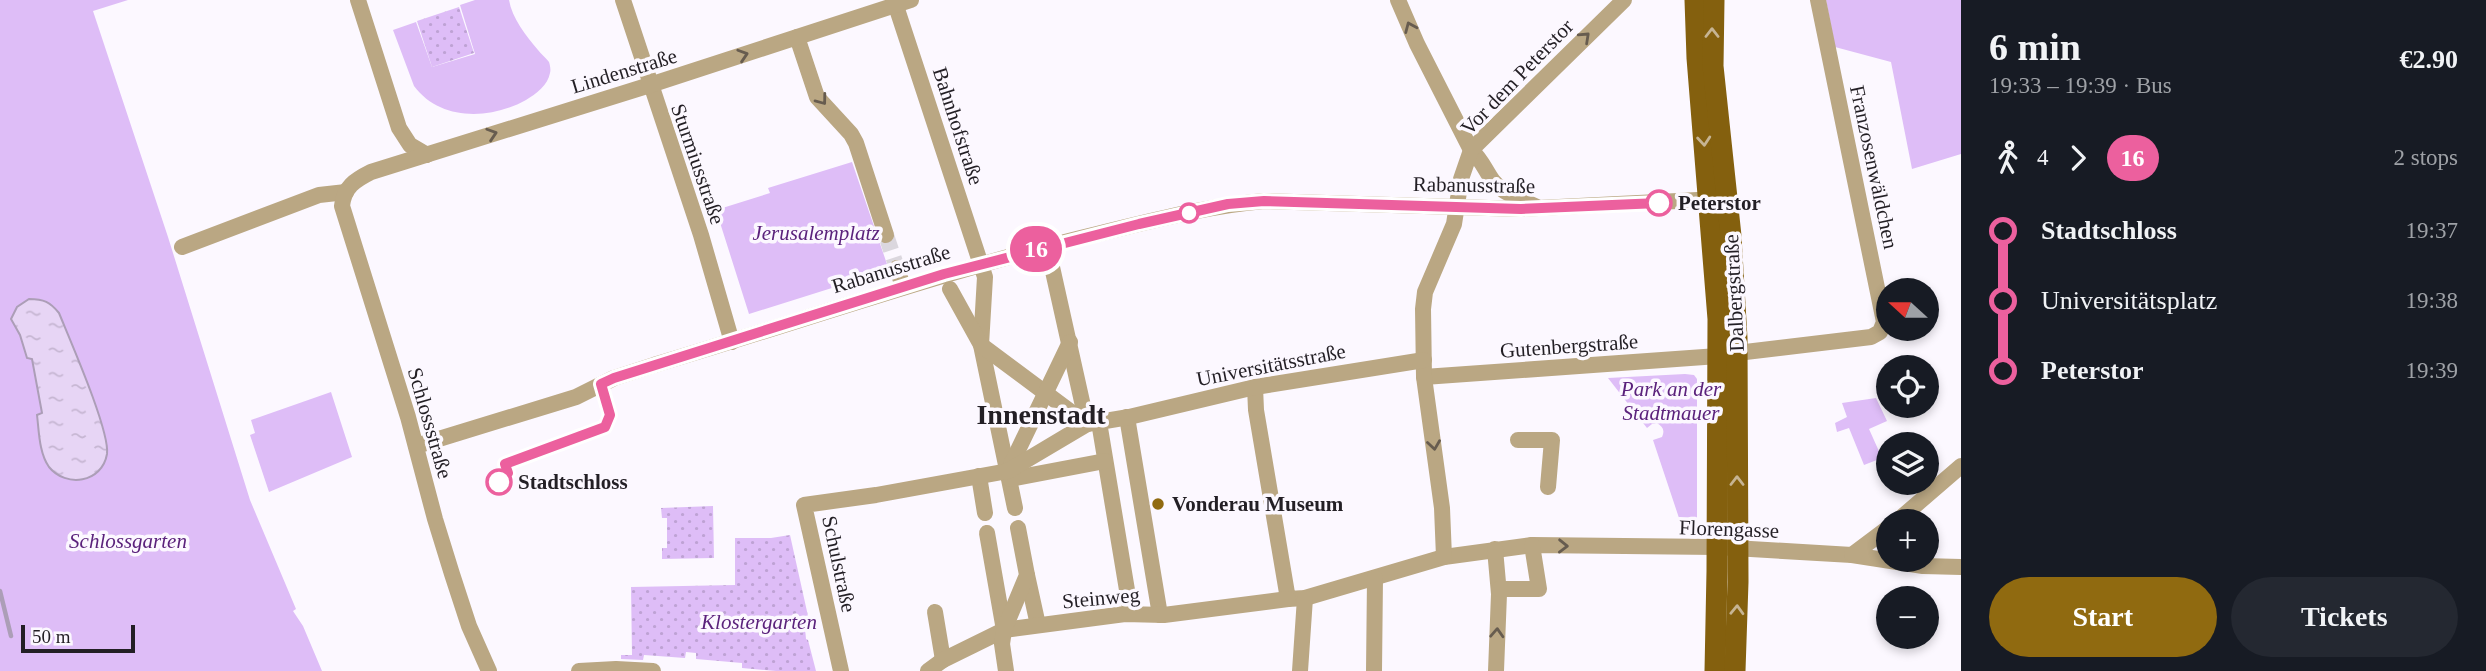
<!DOCTYPE html>
<html lang="en">
<head>
<meta charset="utf-8">
<style>
	:root { --surface:#171b24; --page:#242831; --text:#f1f3f6; --muted:#9ea1a6; --accent:#906a10 }
	body { margin:0; font-family:Georgia,serif; background:var(--page); color:var(--text); height:100vh; display:flex; flex-direction:column; font-size:26px; white-space:nowrap }
	* { box-sizing:border-box; margin:0 }
	p { font-size:23px; color:var(--muted) }
	.icon { flex:none; width:38px; height:38px; fill:none; stroke:currentColor; stroke-width:2; stroke-linecap:round; stroke-linejoin:round }
	.map { position:relative; flex:1; overflow:hidden }
	.panel { display:flex; flex-direction:column; background:var(--surface); width:525px }
	.panel>* { flex:none }
	.badge { padding:0 14px; border-radius:23px; font-size:24px; line-height:46px }
	.needle { width:46px; rotate:291deg }
	.controls { position:absolute; left:1876px; top:278px; display:grid; gap:14px }
	.controls a { display:grid; place-items:center; width:63px; height:63px; border-radius:50%; background:var(--surface); box-shadow:0 4px 10px #0003; font-size:35px }
	.scale { position:absolute; left:21px; bottom:18px; width:114px; box-sizing:border-box; padding-left:7px; border:4px solid #231f25; border-top:0; font-size:19px; line-height:24px; white-space:nowrap; color:#231f25; -webkit-text-stroke:5px #fcf8ff; paint-order:stroke }
	.map>.badge { position:absolute; translate:-50% -50%; box-shadow:0 0 0 4px #fff }
	.legs { display:flex; align-items:center; gap:10px; height:77px; padding:0 28px; font-size:23px }
	.legs p { margin-inline-start:auto }
	.head { display:flex; align-items:center; justify-content:space-between; height:119px; padding:0 28px }
	h1 { font-size:38px; font-weight:700; line-height:52px }
	.cta { display:flex; gap:14px; margin-top:auto; padding:14px 28px }
	.cta a { flex:1; height:80px; border-radius:42px; background:var(--accent); color:#fff; font-size:28px; font-weight:700; line-height:80px; text-align:center }
	.cta a+a { background:var(--page); color:var(--text) }
	ul { padding:0 28px; list-style:none }
	li { display:flex; align-items:center; gap:24px; height:70px; font-size:26px }
	li i { display:grid; place-items:center; width:10px; height:100%; margin:0 9px; background:currentColor }
	li i::after { content:''; width:18px; height:18px; margin:-9px; border:5px solid; border-radius:50%; background:var(--surface) }
	li p { margin-inline-start:auto }
	li:first-child i { background:linear-gradient(#0000 50%,currentColor 0) }
	li:last-child i { background:linear-gradient(currentColor 50%,#0000 0) }
	main { display:flex; flex:1; min-height:0 }
	.map>svg:first-child { display:block }
</style>
</head>
<body>
<main>
<div class="map">
<svg width="1961" height="671" viewBox="0 0 1961 671">
	<defs>
		<pattern id="grass-dots" width="8" height="8" patternUnits="userSpaceOnUse" patternTransform="scale(1.75)"><rect width="8" height="8" fill="#debdf7"/><path d="M2 2h.1M6 6h.1" fill="none" stroke="#bea2d4" stroke-width="1.8" stroke-linecap="round"/></pattern>
		<pattern id="water-ripples" width="26" height="14" patternUnits="userSpaceOnUse" patternTransform="scale(1.75)"><rect width="26" height="14" fill="#e7d5f5"/><path d="M2 4q2-2 4 0t4 0M15 11q2-2 4 0t4 0" fill="none" stroke="#c6b6d2"/></pattern>
	</defs>
	<rect width="100%" height="100%" fill="#fcf8ff"/>
	<g fill="url(#grass-dots)">
		<path d="M 459,7 L 474,53 L 432,67 L 417,21 Z"/>
		<path d="M 713,506 L 714,558 L 662,559 L 662,548 L 667,548 L 667,518 L 662,518 L 661,508 Z"/>
		<path d="M 790,535 L 808,616 L 804,617 L 806,639 L 808,640 L 816,671 L 776,671 L 742,668 L 742,663 L 696,659 L 696,653 L 686,652 L 685,658 L 644,655 L 643,660 L 621,659 L 621,655 L 632,655 L 631,587 L 735,585 L 735,538 L 771,538 Z"/>
	</g>
	<g fill="#debdf7">
		<path d="M 0,0 L 128,0 L 93,11 L 168,237 L 250,500 L 296,609 L 293,611 L 303,626 L 322,671 L 0,671 Z"/>
		<path d="M 475,0 L 509,0 C 512,18 526,36 538,50 C 541,54 546,58 549,62 C 550,65 551,70 550,73 C 548,85 536,94 526,100 C 490,120 440,121 414,86 L 393,30 L 416,22 L 432,67 L 475,54 L 460,5 Z"/>
		<path d="M 1826,0 L 1961,0 L 1961,154 L 1912,169 L 1891,62 L 1835,47 Z"/>
		<path d="M 852,162 L 889,270 L 749,314 L 716,210 L 770,193 L 768,188 Z"/>
		<path d="M 1685,374 L 1694,375 L 1697,379 L 1697,529 L 1696,534 L 1685,536 L 1653,440 L 1662,437 C 1665,430 1663,427 1657,423 L 1652,424 L 1647,428 L 1608,378 Z"/>
		<path d="M 331,392 L 352,457 L 269,492 L 250,435 L 255,433 L 251,420 Z"/>
		<path d="M 1876,398 L 1887,421 L 1869,429 L 1882,458 L 1864,465 L 1849,428 L 1837,432 L 1835,423 L 1847,417 L 1842,403 Z"/>
	</g>
	<path fill="url(#water-ripples)" stroke="#ac9eb7" stroke-width="2" d="M 29,299 C 44,299 50,302 59,313 C 70,340 110,431 107,454 C 102,483 66,488 49,467 C 39,453 39,431 37,415 L 42,413 L 32,359 L 27,358 L 20,335 L 11,319 L 17,307 Z"/>
	<g fill="none" stroke-linecap="round" stroke-linejoin="round">
		<path stroke="#ac9eb7" stroke-width="4.5" d="M 0,591 L 11,636"/>
		<path stroke="#dbd7de" stroke-width="16" stroke-dasharray="16 8" stroke-linecap="butt" d="M 886,235 L 897,268"/>
		<g stroke="#baa783" stroke-width="16">
			<path d="M 358,0 L 399,128 L 410,145 L 427,155"/>
			<path d="M 623,0 L 701,235 L 732,342"/>
			<path d="M 894,0 L 985,277 L 981,345 L 1015,508"/>
			<path d="M 1398,0 L 1417,44 L 1471,150 C 1482,160 1485,170 1493,181 C 1504,194 1522,200 1537,207"/>
			<path d="M 797,37 L 817,97 L 851,134 L 856,143 L 886,235"/>
			<path d="M 182,247 L 319,195 L 346,192"/>
			<path d="M 1050,258 L 1087,424"/>
			<path d="M 897,268 L 903,287"/>
			<path d="M 950,289 L 981,345 L 1087,424"/>
			<path d="M 1737,353 L 1871,337 L 1880,332 L 1884,322 L 1818,0"/>
			<path d="M 1424,377 L 1718,356"/>
			<path d="M 1255,387 L 1256,410 L 1288,599 L 1305,598 L 1444,557 L 1532,545 L 1717,547 L 1852,555 L 1923,566 L 1961,567"/>
			<path d="M 1127,417 L 1160,615"/>
			<path d="M 1099,422 L 1131,614"/>
			<path d="M 1518,440 L 1552,440 L 1548,487"/>
			<path d="M 416,446 L 576,397 L 614,378 L 654,365 C 802,321 947,270 1097,234 C 1152,221 1207,206 1264,201 L 1521,209 L 1717,199"/>
			<path d="M 1008,471 L 1070,342"/>
			<path d="M 979,476 L 985,513"/>
			<path d="M 1010,479 L 1105,461"/>
			<path d="M 1896,522 L 1961,466"/>
			<path d="M 987,533 L 1004,630"/>
			<path d="M 1495,549 L 1499,594 L 1496,671"/>
			<path d="M 1852,555 L 1888,528"/>
			<path d="M 1444,557 L 1442,508 L 1424,377 L 1423,309 L 1425,292 L 1454,224 L 1461,179 L 1471,150 L 1624,0"/>
			<path d="M 1027,575 L 1038,625"/>
			<path d="M 1499,589 L 1539,589 L 1532,545"/>
			<path d="M 935,612 L 943,660"/>
			<path d="M 489,671 L 469,626 L 452,574 L 435,519 L 408,417 L 342,206 C 344,187 355,180 371,172 L 650,85 L 911,0"/>
			<path d="M 579,671 L 616,669 L 653,671"/>
			<path d="M 841,671 L 804,505 L 876,495 L 1008,471 L 1087,424 L 1129,417 L 1255,387 L 1424,360"/>
			<path d="M 928,671 L 943,660 L 1004,630 L 1125,614 L 1164,615 L 1288,599"/>
			<path d="M 1006,671 L 1002,644 L 1004,630 L 1027,575 L 1018,528"/>
			<path d="M 1300,671 L 1305,598"/>
			<path d="M 1374,671 L 1375,578"/>
		</g>
		<g stroke="#84600e" stroke-width="21">
			<path d="M 1695,0 L 1697,58 L 1718,319 L 1717,571 L 1715,671"/>
			<path d="M 1714,0 L 1713,66 L 1731,236 L 1737,338 L 1738,582 L 1735,671"/>
		</g>
	</g>
	<defs><path id="oneway-chevron" d="M-2-3.5L2.5 0L-2 3.5" fill="none" stroke-width="1.6" stroke-linecap="round" stroke-linejoin="round" transform="scale(1.75)"/></defs>
	<g stroke="#675c4f">
		<use href="#oneway-chevron" transform="translate(1410 27) rotate(-113)"/>
		<use href="#oneway-chevron" transform="translate(1585 37) rotate(-43)"/>
		<use href="#oneway-chevron" transform="translate(743 55) rotate(-18)"/>
		<use href="#oneway-chevron" transform="translate(822 100) rotate(53)"/>
		<use href="#oneway-chevron" transform="translate(492 134) rotate(-18)"/>
		<use href="#oneway-chevron" transform="translate(1434 445) rotate(82)"/>
		<use href="#oneway-chevron" transform="translate(1563 546) rotate(1)"/>
		<use href="#oneway-chevron" transform="translate(1497 633) rotate(-87)"/>
	</g>
	<g stroke="#c6b493">
		<use href="#oneway-chevron" transform="translate(1712 33) rotate(-90)"/>
		<use href="#oneway-chevron" transform="translate(1704 141) rotate(85)"/>
		<use href="#oneway-chevron" transform="translate(1737 481) rotate(-90)"/>
		<use href="#oneway-chevron" transform="translate(1737 610) rotate(-88)"/>
	</g>
	<g fill="none" stroke-linecap="round" stroke-linejoin="round">
		<defs>
			<path id="line-1" d="M 499,482 L 508,473 L 505,464 L 605,427 L 610,415 L 601,384 L 614,378 L 944,274 L 1139,224 L 1228,204 L 1264,201 L 1521,209 L 1659,203"/>
		</defs>
		<use href="#line-1" stroke="#fff" stroke-width="16"/>
		<use href="#line-1" stroke="#ec609e" stroke-width="10"/>
	</g>
	<g fill="#fff" stroke="#ec609e" stroke-width="3.5">
		<circle cx="1659" cy="203" r="12"/>
		<circle cx="1189" cy="213" r="9"/>
		<circle cx="499" cy="482" r="12"/>
	</g>
	<circle fill="#906a10" stroke="#fcf8ff" stroke-width="2.5" cx="1158" cy="504" r="7"/>
	<g text-anchor="middle" stroke-width="7" stroke-linejoin="round" paint-order="stroke">
		<g font-size="21" fill="#231f25" stroke="#fcf8ff">
			<text transform="translate(624 71) rotate(-17)" y="7">Lindenstraße</text>
			<text transform="translate(1517 77) rotate(-46)" y="7">Vor dem Peterstor</text>
			<text transform="translate(958 126) rotate(72)" y="7">Bahnhofstraße</text>
			<text transform="translate(698 164) rotate(71)" y="7">Sturmiusstraße</text>
			<text transform="translate(1874 167) rotate(78)" y="7">Franzosenwäldchen</text>
			<text transform="translate(1474 185) rotate(1)" y="7">Rabanusstraße</text>
			<text transform="translate(891 269) rotate(-17)" y="7">Rabanusstraße</text>
			<text transform="translate(1734 293) rotate(-93)" y="7">Dalbergstraße</text>
			<text transform="translate(1569 346) rotate(-4)" y="7">Gutenbergstraße</text>
			<text transform="translate(1271 365) rotate(-11)" y="7">Universitätsstraße</text>
			<text transform="translate(430 423) rotate(74)" y="7">Schlossstraße</text>
			<text transform="translate(1729 529) rotate(2)" y="7">Florengasse</text>
			<text transform="translate(839 564) rotate(78)" y="7">Schulstraße</text>
			<text transform="translate(1101 598) rotate(-5)" y="7">Steinweg</text>
		</g>
		<g font-size="21" font-weight="bold" fill="#231f25" stroke="#fcf8ff" text-anchor="start">
			<text x="1678" y="210">Peterstor</text>
			<text x="518" y="489">Stadtschloss</text>
		</g>
		<g font-size="21" font-style="italic" fill="#5b227c" stroke="#fcf8ff">
			<text x="816" y="240">Jerusalemplatz</text>
			<text x="1671" y="396">Park an der<tspan x="1671" dy="24">Stadtmauer</tspan></text>
			<text x="128" y="548">Schlossgarten</text>
			<text x="759" y="629">Klostergarten</text>
		</g>
		<g font-size="21" font-weight="bold" fill="#231f25" stroke="#fcf8ff" text-anchor="start">
			<text x="1172" y="511">Vonderau Museum</text>
		</g>
		<g font-size="28" font-weight="bold" fill="#231f25" stroke="#fcf8ff">
			<text x="1041" y="424">Innenstadt</text>
		</g>
	</g>
</svg>
<div class="controls">
<a><svg class="needle" viewBox="-14 -14 28 28"><path d="M0-13l5 13h-10z" fill="#e53935"/><path d="M0 13l5-13h-10z" fill="#9ea1a6"/></svg></a>
<a><svg class="icon" aria-label="locate" viewBox="0 0 24 24"><circle cx="12" cy="12" r="6"/><path d="M12 2v4M12 18v4M2 12h4M18 12h4"/></svg></a>
<a><svg class="icon" aria-label="layers" viewBox="0 0 24 24"><path d="M12 4l9 5-9 5-9-5zM3 14l9 5 9-5"/></svg></a>
<a>+</a>
<a>−</a>
</div>
<div class="scale">50 m</div>
<b class="badge" style="left:1036px;top:249px;background:#ec609e;color:#fff">16</b>
</div>
<section class="panel">
<div class="head"><div><h1>6 min</h1><p>19:33 – 19:39 · Bus</p></div><b>€2.90</b></div>
<div class="legs"><svg class="icon" aria-label="walk" viewBox="0 0 24 24"><circle cx="13" cy="4" r="2"/><path d="M13 8l-2 6 4 7M11 14l-3 7M7 12l3-4h3l4 4"/></svg>4<svg class="icon" aria-label="forward" viewBox="0 0 24 24"><path d="M9 5l7 7-7 7"/></svg><b class="badge" style="background:#ec609e;color:#fff">16</b><p>2 stops</p></div>
<ul>
<li><i style="color:#ec609e"></i><b>Stadtschloss</b><p>19:37</p></li>
<li><i style="color:#ec609e"></i><span>Universitätsplatz</span><p>19:38</p></li>
<li><i style="color:#ec609e"></i><b>Peterstor</b><p>19:39</p></li>
</ul>
<div class="cta"><a>Start</a><a>Tickets</a></div>
</section>
</main>
</body>
</html>
